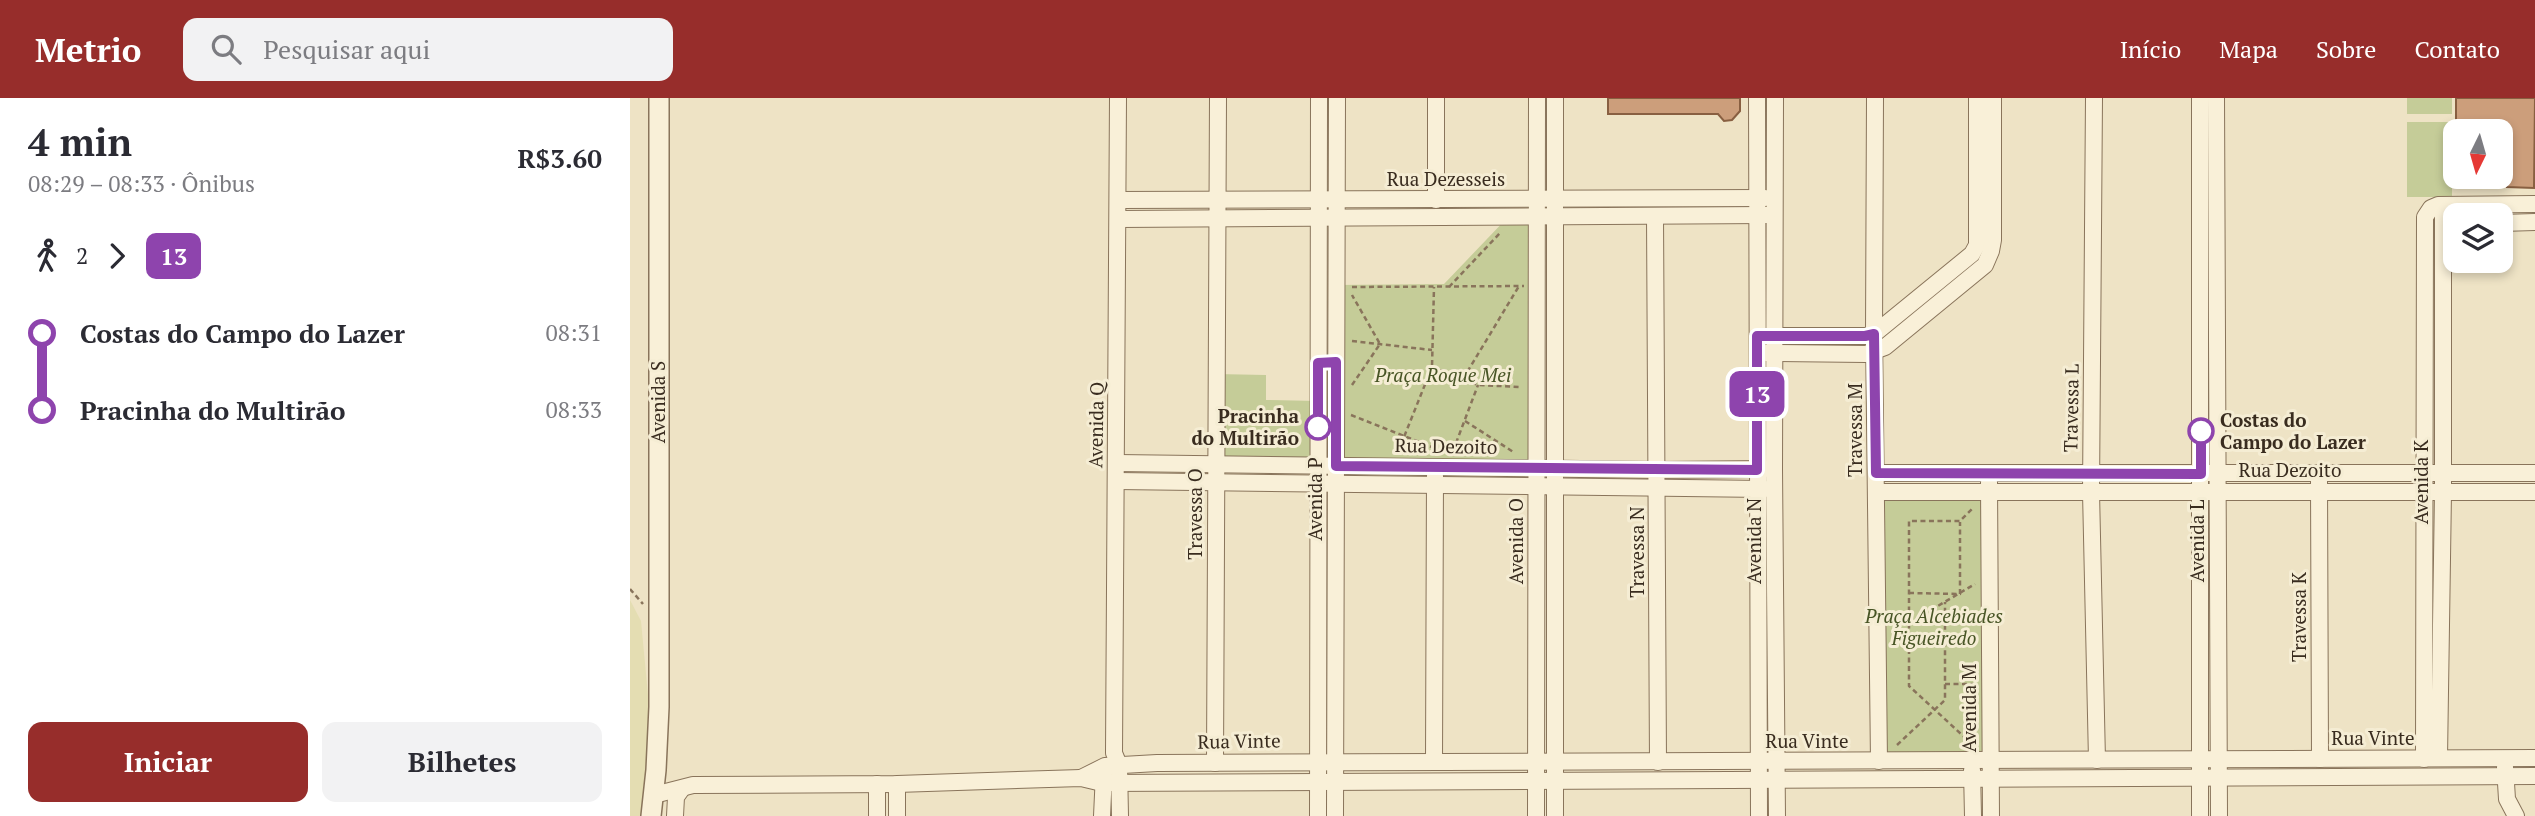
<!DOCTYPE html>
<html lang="pt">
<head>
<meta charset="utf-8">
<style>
	:root { --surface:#fff; --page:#f2f2f3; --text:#2b2b33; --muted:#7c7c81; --accent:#972d2b }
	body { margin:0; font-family:"PT Serif",serif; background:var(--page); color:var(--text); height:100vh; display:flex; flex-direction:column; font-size:26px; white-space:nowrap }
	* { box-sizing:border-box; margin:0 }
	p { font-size:23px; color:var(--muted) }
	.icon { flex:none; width:38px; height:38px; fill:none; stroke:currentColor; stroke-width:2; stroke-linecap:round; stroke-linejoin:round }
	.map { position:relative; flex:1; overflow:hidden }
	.panel { display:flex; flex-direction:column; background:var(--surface); width:630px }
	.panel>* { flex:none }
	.badge { padding:0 14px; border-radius:10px; font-size:24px; line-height:46px }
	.needle { width:46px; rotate:185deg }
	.tools { position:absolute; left:1813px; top:21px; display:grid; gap:14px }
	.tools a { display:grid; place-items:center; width:70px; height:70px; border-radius:14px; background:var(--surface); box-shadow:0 4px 10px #0003; font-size:35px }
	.map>.badge { position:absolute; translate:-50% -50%; box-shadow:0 0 0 4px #fff }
	.legs { display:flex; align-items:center; gap:10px; height:77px; padding:0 28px; font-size:23px }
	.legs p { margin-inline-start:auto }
	.summary { display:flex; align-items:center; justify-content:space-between; height:119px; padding:0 28px }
	h1 { font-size:38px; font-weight:800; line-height:52px }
	.button { display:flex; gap:14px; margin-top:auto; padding:14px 28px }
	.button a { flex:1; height:80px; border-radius:14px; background:var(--accent); color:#fff; font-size:28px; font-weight:800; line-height:80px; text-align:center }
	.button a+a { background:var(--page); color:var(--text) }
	ul { padding:0 28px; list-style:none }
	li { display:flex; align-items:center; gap:24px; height:77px; font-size:26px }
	li i { display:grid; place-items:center; width:10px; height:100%; margin:0 9px; background:currentColor }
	li i::after { content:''; width:18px; height:18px; margin:-9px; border:5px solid; border-radius:50%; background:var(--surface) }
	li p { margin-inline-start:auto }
	li:first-child i { background:linear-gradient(#0000 50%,currentColor 0) }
	li:last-child i { background:linear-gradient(currentColor 50%,#0000 0) }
	header { display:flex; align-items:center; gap:42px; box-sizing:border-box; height:98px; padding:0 35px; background:var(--accent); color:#fff }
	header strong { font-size:33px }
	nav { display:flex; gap:38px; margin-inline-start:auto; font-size:24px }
	.search { width:490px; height:63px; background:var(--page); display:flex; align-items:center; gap:18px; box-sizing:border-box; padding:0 24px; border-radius:14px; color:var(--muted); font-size:26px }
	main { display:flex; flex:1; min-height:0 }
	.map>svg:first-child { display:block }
</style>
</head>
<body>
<header>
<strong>Metrio</strong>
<div class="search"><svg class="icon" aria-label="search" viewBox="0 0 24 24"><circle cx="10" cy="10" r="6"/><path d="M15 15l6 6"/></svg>Pesquisar aqui</div>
<nav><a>Início</a><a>Mapa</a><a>Sobre</a><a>Contato</a></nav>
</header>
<main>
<section class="panel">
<div class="summary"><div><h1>4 min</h1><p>08:29 – 08:33 · Ônibus</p></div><b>R$3.60</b></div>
<div class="legs"><svg class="icon" aria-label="walk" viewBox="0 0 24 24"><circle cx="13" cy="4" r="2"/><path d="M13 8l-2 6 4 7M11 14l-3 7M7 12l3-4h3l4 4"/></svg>2<svg class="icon" aria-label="forward" viewBox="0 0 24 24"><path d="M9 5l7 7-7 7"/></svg><b class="badge" style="background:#8e44ad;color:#fff">13</b></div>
<ul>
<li><i style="color:#8e44ad"></i><b>Costas do Campo do Lazer</b><p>08:31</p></li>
<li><i style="color:#8e44ad"></i><b>Pracinha do Multirão</b><p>08:33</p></li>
</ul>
<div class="button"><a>Iniciar</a><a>Bilhetes</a></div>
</section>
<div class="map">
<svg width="1905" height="718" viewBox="0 0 1905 718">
	<rect width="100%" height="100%" fill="#eee3c5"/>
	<path fill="#e4ddb2" d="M 0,502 L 11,523 L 20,618 L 17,690 L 13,718 L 0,718 Z"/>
	<g fill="#c5cc98">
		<rect x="1777" y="0" width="45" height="16"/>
		<rect x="1777" y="24" width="45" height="75"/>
		<path d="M 908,118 L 907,370 L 706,368 L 706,187 L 814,186 L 878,119 Z"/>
		<path d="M 586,276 L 636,277 L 636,302 L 688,303 L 687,368 L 586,366 Z"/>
		<path d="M 1246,394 L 1359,395 L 1360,663 L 1249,663 Z"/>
	</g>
	<g fill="#cc9e7b" stroke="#885f41" stroke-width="2">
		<path d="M 978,0 L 1110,0 L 1110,13 L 1102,22 L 1094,23 L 1088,16 L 978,16 Z"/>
		<path d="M 1826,0 L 1905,0 L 1904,90 L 1877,89 L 1877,32 L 1826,31 Z"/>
	</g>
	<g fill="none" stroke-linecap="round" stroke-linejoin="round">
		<defs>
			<g id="minor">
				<path d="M 488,0 L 484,655 L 489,667 L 490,718"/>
				<path d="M 1127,0 L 1129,718"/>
				<path d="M 1145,0 L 1144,371 L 1147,718"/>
				<path d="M 1245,0 L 1244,236 L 1249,663"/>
				<path d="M 1464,0 L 1461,394 L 1467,662"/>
				<path d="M 1586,0 L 1589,718"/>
				<path d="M 488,102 L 1135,100"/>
				<path d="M 806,102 L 806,0"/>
				<path d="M 1025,118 L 1028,664"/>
				<path d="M 489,121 L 1137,117"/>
				<path d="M 1871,125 L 1905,124"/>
				<path d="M 1135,238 L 1235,238 L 1244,236 L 1342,156 L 1347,147 L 1347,0"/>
				<path d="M 1136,255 L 1236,256 L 1255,249 L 1355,167 L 1361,153 L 1363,142 L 1363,0"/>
				<path d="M 487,365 L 1027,372 L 1135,371"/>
				<path d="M 1246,375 L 1905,375"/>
				<path d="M 487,383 L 1135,391"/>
				<path d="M 1689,383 L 1690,661"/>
				<path d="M 1359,384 L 1361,718"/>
				<path d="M 1246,394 L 1905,394"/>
				<path d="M 1809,660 L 1813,394 L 1813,107"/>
				<path d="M 1794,661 L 1795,119 L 1801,110 L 1808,107 L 1905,106"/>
				<path d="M 804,663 L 805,378"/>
				<path d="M 585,665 L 588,0"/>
				<path d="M 1875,669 L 1877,701 L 1886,718"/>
				<path d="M 1342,672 L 1343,718"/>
				<path d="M 451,680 L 475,668 L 527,665 L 1905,660"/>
				<path d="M 247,686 L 247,718"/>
				<path d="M 267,686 L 267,718"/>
				<path d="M 24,697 L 63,687 L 267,686 L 451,680 L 472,685 L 1905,678"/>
				<path d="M 45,718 L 46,699 L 51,692"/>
				<path d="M 472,718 L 474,675"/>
				<path d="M 688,718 L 689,0"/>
				<path d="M 705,718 L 707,0"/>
				<path d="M 906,718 L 907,0"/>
				<path d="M 925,718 L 925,0"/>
				<path d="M 1570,718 L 1570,0"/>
			</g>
			<path id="tertiary" d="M 21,718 L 26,672 L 29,609 L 29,0"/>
		</defs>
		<use href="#minor" stroke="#89745b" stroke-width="18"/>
		<use href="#tertiary" stroke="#89745b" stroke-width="22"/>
		<g stroke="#89745b" stroke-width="2.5" stroke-dasharray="5 3.5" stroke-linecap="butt">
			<path d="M 722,189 L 894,188"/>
			<path d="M 819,189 L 870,135"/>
			<path d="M 722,243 L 802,252"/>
			<path d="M 802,269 L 848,287 L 890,289"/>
			<path d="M 833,281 L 889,188"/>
			<path d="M 722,287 L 750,246 L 722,197"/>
			<path d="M 721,317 L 812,353"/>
			<path d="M 835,323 L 885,355"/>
			<path d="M 823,353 L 848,287"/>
			<path d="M 768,354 L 802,269 L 804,189"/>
			<path d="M 0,491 L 13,506"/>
			<path d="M 1279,495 L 1330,496 L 1330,424"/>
			<path d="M 1279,525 L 1345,486"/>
			<path d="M 1315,586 L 1347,586"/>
			<path d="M 1267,647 L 1315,602 L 1315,504"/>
			<path d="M 1343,647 L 1279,588 L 1279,423 L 1330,423 L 1344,409"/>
		</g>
		<use href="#minor" stroke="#f9f0d8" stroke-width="16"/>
		<use href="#tertiary" stroke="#f9f0d8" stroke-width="19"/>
	</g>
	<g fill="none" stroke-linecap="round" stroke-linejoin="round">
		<defs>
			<path id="line-1" d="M 688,329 L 688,265 L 706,264 L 706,368 L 1127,372 L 1127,238 L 1235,238 L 1244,236 L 1246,375 L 1571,376 L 1571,333"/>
		</defs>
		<use href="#line-1" stroke="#fff" stroke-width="16"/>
		<use href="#line-1" stroke="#8e44ad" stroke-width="10"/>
	</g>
	<g fill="#fff" stroke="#8e44ad" stroke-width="3.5">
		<circle cx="688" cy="329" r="12"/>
		<circle cx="1571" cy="333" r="12"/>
	</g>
	<g text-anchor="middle" stroke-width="6" stroke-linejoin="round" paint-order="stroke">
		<g font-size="19" fill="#392c1f" stroke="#f5edd4">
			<text x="816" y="88">Rua Dezesseis</text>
			<text transform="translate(28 304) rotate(-90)" y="7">Avenida S</text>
			<text transform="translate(1441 310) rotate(-89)" y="7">Travessa L</text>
			<text transform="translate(466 327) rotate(-89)" y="7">Avenida Q</text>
			<text transform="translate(1225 332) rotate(-90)" y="7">Travessa M</text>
			<text transform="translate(816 348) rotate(1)" y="7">Rua Dezoito</text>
			<text x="1660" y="379">Rua Dezoito</text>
			<text transform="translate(1791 384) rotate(-90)" y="7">Avenida K</text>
			<text transform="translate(685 401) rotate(-90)" y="7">Avenida P</text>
			<text transform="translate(565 416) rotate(-90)" y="7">Travessa O</text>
			<text transform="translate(886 443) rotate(-90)" y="7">Avenida O</text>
			<text transform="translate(1124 443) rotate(-90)" y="7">Avenida N</text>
			<text transform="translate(1567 443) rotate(-90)" y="7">Avenida L</text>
			<text transform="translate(1007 454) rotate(-90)" y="7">Travessa N</text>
			<text transform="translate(1669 519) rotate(-90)" y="7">Travessa K</text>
			<text transform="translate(1339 610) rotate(-90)" y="7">Avenida M</text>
			<text x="1743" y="647">Rua Vinte</text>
			<text transform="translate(609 643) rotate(-1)" y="7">Rua Vinte</text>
			<text x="1177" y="650">Rua Vinte</text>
		</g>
		<g font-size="19" font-style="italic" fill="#485525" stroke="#f5edd4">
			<text x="813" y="284">Praça Roque Mei</text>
			<text x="1304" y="525">Praça Alcebiades<tspan x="1304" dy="22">Figueiredo</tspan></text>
		</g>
		<g font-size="19" font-weight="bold" fill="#392c1f" stroke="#f5edd4" text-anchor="end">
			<text x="669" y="325">Pracinha<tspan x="669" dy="22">do Multirão</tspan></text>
			<text x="1590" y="329" text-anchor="start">Costas do<tspan x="1590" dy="22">Campo do Lazer</tspan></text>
		</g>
	</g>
</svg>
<div class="tools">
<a><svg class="needle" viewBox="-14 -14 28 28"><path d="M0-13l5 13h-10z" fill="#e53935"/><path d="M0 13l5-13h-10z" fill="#7c7c81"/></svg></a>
<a><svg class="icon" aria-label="layers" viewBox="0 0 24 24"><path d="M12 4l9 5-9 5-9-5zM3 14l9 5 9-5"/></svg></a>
</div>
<b class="badge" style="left:1127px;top:296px;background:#8e44ad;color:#fff">13</b>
</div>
</main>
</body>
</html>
